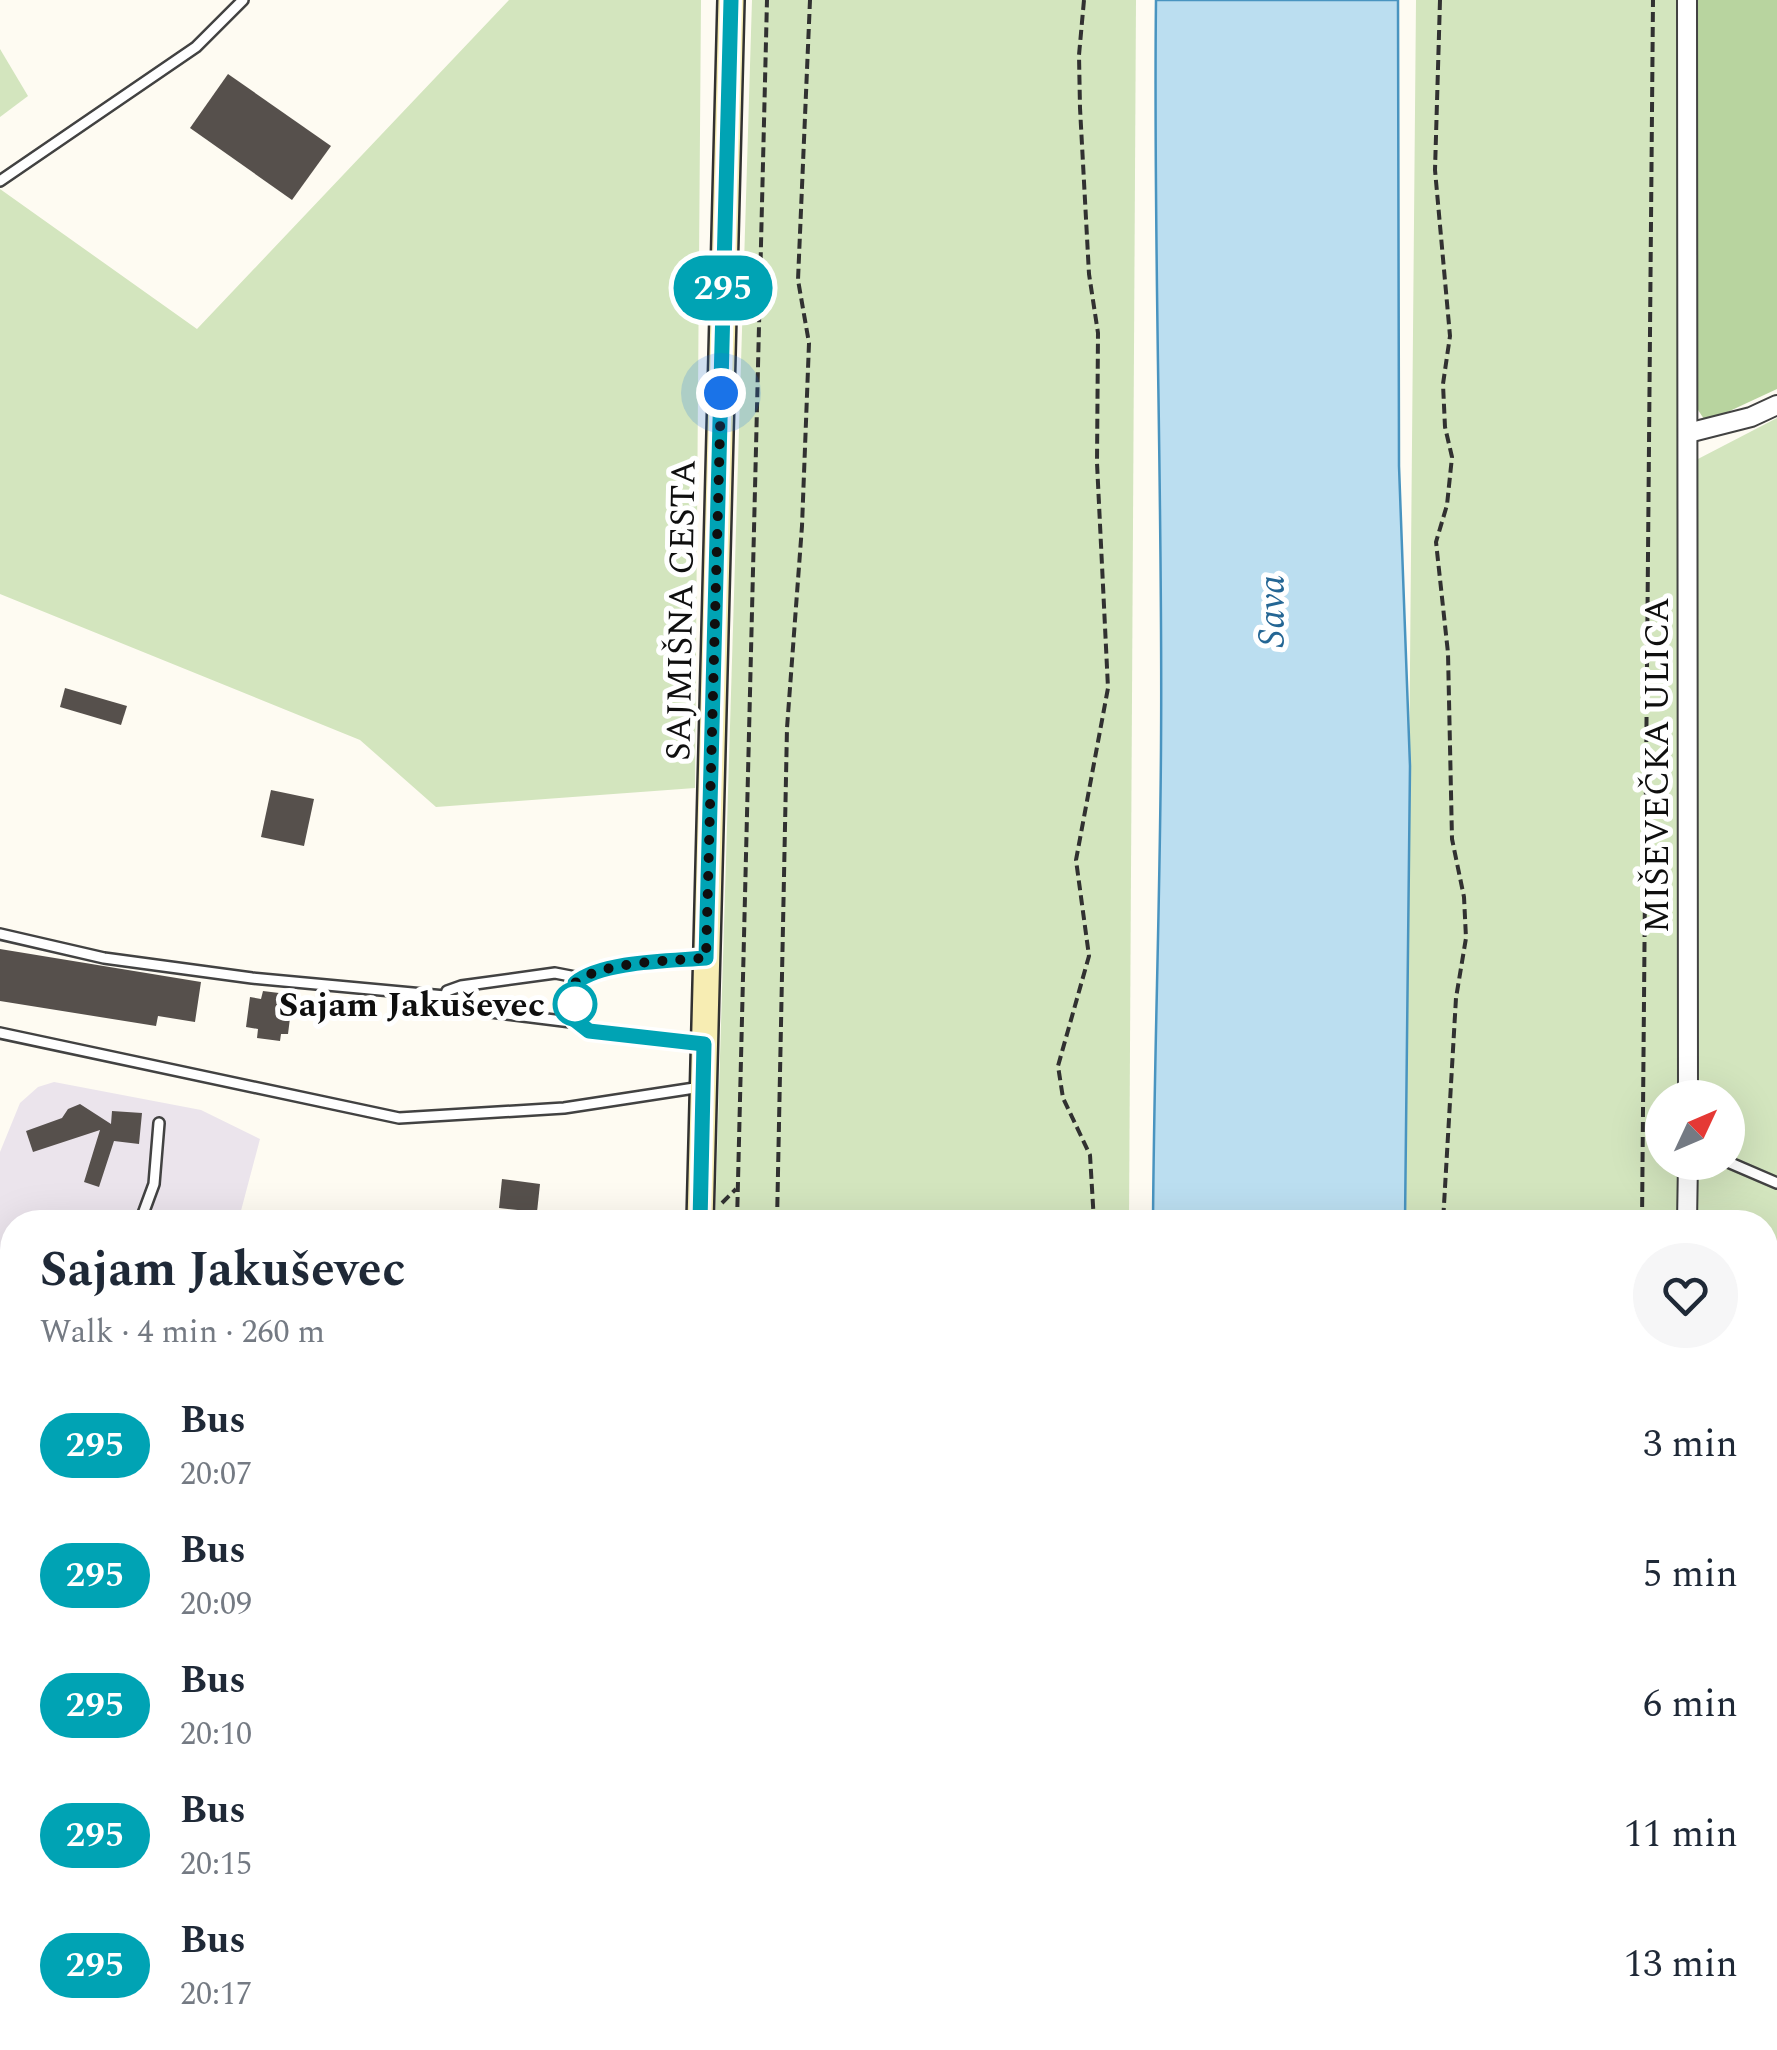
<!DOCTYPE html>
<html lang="en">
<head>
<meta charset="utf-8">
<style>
	:root { --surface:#fff; --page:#f6f6f7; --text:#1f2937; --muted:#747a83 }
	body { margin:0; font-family:Spectral,serif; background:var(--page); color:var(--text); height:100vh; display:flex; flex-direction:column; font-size:38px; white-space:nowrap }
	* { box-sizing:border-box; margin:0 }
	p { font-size:32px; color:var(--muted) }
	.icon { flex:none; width:55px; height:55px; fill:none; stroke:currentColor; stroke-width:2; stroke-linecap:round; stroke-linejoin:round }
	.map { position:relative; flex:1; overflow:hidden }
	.panel { position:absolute; left:0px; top:1210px; width:1778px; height:840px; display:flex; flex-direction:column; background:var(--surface); border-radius:40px 40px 0 0; box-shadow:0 10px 40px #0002 }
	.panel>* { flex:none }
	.badge { padding:0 20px; border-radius:32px; font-size:35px; line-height:65px }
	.needle { width:65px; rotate:46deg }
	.tools { position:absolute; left:1645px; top:1080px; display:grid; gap:20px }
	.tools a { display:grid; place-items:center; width:100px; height:100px; border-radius:50%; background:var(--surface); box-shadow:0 10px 40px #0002; font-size:50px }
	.you { position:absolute; width:50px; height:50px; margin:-25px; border:8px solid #fff; border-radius:50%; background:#1a73e8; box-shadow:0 0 0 15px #1a73e833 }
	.map>.badge { position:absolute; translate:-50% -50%; box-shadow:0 0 0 5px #fff }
	.round { display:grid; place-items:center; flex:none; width:105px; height:105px; border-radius:52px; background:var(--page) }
	.head { display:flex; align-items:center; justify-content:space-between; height:170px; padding:0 40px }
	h1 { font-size:48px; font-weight:700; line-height:75px }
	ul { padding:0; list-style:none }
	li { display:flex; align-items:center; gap:30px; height:130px; padding:0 40px }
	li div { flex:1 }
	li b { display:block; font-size:38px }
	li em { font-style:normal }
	li .badge { min-width:110px; font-weight:700; text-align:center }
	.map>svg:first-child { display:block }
</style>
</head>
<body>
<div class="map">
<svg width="1777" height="2050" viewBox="0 0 1777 2050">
	<rect width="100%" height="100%" fill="#fefbf2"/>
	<path fill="#ebe4ec" d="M 54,1082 L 201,1110 L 260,1139 L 238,1222 L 12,1222 L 12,1280 L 0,1279 L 0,1152 L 20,1103 L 38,1087 Z"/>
	<g fill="#d3e5be">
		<path d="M 509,0 L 701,0 L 695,788 L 436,807 L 360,740 L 0,594 L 0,189 L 197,329 Z"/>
		<path d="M 752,0 L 1136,0 L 1129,1222 L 715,1222 Z"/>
		<path d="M 1416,0 L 1676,0 L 1681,600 L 1679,1097 L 1662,1098 L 1662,1162 L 1679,1163 L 1679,1222 L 1405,1222 Z"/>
		<path d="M 0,49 L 28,96 L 0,117 Z"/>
		<path d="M 1777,418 L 1777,2050 L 1701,2050 L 1702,2038 L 1765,2038 L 1765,1222 L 1695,1222 L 1696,1163 L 1728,1162 L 1728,1098 L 1696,1097 L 1696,460 Z"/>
		<rect x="706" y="2038" width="419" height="12"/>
		<rect x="1398" y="2038" width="286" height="12"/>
	</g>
	<path fill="#b8d49f" d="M 1697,0 L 1777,0 L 1777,389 L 1706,422 L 1698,410 Z"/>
	<g fill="#bbdef0" stroke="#4994c0" stroke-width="2.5">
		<path d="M 1156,0 L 1398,0 L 1399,466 L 1410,766 L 1405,1222 L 1153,1222 C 1154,1064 1160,906 1161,747 C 1163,498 1153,249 1156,0 Z"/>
		<path d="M 1777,1554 L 1777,1696 L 1765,1700 L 1765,1565 Z"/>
		<rect x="1125" y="2038" width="273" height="12"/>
	</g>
	<g fill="#56504c">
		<path d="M 228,74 L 331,146 L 292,200 L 190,128 Z"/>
		<path d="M 65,688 L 127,706 L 121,725 L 60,707 Z"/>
		<path d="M 271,790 L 314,799 L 304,846 L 261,837 Z"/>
		<path d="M 0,949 L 201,982 L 195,1022 L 158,1016 L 156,1026 L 0,1001 Z"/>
		<path d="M 263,991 L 287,994 L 286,1001 L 292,1002 L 288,1034 L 281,1034 L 280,1041 L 257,1038 L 258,1029 L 246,1027 L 250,997 L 261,999 Z"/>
		<path d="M 80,1104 L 111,1124 L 112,1111 L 142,1113 L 139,1144 L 114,1141 L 99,1187 L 84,1182 L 100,1130 L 33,1152 L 26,1131 L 62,1118 L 68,1109 Z"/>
		<path d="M 502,1179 L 540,1184 L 537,1212 L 499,1208 Z"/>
	</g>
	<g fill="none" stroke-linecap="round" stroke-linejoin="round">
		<defs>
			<g id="lane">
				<path d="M 0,181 L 196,47 L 243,0"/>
				<path d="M 0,934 L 104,958 L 252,978 L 445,996"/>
				<path d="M 579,1023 L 465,1009 L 449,1003 L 445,996 L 447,991 L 461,986 L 555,973 L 581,978"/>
				<path d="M 0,1033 L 399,1118 L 564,1108 L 701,1087"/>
				<path d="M 701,1043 L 589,1031 L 575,1020 L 575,983 C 601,961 669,961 703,958"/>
				<path d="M 1728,1162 L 1777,1183"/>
				<path d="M 140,1222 L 154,1184 L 159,1123"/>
				<path d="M 0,1313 L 12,1313"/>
				<path d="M 0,1488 L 3,1433"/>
				<path d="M 0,1594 L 12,1594"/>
				<path d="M 0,1851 L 12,1852"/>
				<path d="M 1765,1890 L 1775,1938 L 1777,1970"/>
				<path d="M 0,2026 L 12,2031"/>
				<path d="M 244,2038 L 257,2038"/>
				<path d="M 11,2050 L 27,2038"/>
			</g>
			<g id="street">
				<path d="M 1687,0 L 1688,1098"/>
				<path d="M 1688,433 L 1751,417 L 1777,405"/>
				<path d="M 1687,1222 L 1688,1162"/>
				<path d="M 1693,2050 L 1693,2038"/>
			</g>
			<g id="secondary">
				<path d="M 700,1222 L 731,0"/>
				<path d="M 687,2050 L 687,2038"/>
			</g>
		</defs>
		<use href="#lane" stroke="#424242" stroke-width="14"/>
		<use href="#street" stroke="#424242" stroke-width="22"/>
		<use href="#secondary" stroke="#313131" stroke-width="30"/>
		<g stroke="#313131" stroke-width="4" stroke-dasharray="10 5" stroke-linecap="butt">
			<path d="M 1084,0 L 1079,55 L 1080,108 L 1089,274 L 1098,333 L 1097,463 L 1108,688 L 1076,860 L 1089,956 L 1058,1066 L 1063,1098 L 1090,1155 L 1094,1222"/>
			<path d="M 1440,0 L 1435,170 L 1450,336 L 1443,384 L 1445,427 L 1452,457 L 1447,505 L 1436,542 L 1448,653 L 1452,839 L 1464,897 L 1466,938 L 1456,998 L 1443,1222"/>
			<path d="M 722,1203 L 736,1189"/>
			<path d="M 737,1222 L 767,0"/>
			<path d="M 777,1222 L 787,728 L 802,526 L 809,343 L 798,280 L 810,0"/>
			<path d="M 1642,1222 L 1653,0"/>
			<path d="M 1765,1830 L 1777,1825"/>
			<path d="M 1069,2038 L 1070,2050"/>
			<path d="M 1549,2038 L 1555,2050"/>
			<path d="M 1639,2038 L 1640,2050"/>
			<path d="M 717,2050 L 719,2038"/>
			<path d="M 759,2050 L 760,2038"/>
			<path d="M 1635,2050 L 1636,2038"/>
		</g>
		<use href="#lane" stroke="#fff" stroke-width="9"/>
		<use href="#street" stroke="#fff" stroke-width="18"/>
		<use href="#secondary" stroke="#f7edb3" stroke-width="25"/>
	</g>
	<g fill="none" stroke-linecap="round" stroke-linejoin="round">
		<defs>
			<path id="line" d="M 700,1222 L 704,1044 L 589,1031 L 575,1020 L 575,983 C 602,961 670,961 706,958 L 731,0"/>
		</defs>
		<use href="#line" stroke="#fff" stroke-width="22"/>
		<use href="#line" stroke="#00a3b4" stroke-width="15"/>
		<path stroke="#0f0f0f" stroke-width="10" stroke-dasharray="0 18" d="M 575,1004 L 575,1020 L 575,983 C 602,961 670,961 706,958 L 721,393"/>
	</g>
	<circle fill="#fff" stroke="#00a3b4" stroke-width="5" cx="575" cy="1004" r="20"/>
	<g text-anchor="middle" stroke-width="10" stroke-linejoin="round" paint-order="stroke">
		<g font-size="35" fill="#0f0f0f" stroke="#fff">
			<text transform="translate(680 610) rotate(-89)" y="12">SAJMIŠNA CESTA</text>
			<text transform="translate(1656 765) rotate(-90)" y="12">MIŠEVEČKA ULICA</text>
		</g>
		<g font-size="35" font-weight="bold" fill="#0f0f0f" stroke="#fff" text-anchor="end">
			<text x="545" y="1016">Sajam Jakuševec</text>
		</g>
		<g font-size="38" font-style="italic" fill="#246694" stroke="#fff">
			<text transform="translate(1271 611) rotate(-90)" y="13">Sava</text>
		</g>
	</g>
</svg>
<div class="tools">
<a><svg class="needle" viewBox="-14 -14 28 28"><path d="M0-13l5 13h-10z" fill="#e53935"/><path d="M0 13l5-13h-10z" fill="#747a83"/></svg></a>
</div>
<div class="you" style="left:721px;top:393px"></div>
<b class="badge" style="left:723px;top:288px;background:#00a3b4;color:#fff">295</b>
<section class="panel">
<div class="head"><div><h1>Sajam Jakuševec</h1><p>Walk · 4 min · 260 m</p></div><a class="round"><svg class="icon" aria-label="heart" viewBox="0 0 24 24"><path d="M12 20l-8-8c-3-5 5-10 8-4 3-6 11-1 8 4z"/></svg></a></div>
<ul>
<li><span class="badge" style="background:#00a3b4;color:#fff">295</span><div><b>Bus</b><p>20:07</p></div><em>3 min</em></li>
<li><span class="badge" style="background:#00a3b4;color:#fff">295</span><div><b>Bus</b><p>20:09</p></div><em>5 min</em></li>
<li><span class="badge" style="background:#00a3b4;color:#fff">295</span><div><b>Bus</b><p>20:10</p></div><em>6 min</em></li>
<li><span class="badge" style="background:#00a3b4;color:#fff">295</span><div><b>Bus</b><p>20:15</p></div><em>11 min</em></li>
<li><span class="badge" style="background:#00a3b4;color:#fff">295</span><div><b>Bus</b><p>20:17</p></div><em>13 min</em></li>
</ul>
</section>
</div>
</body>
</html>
